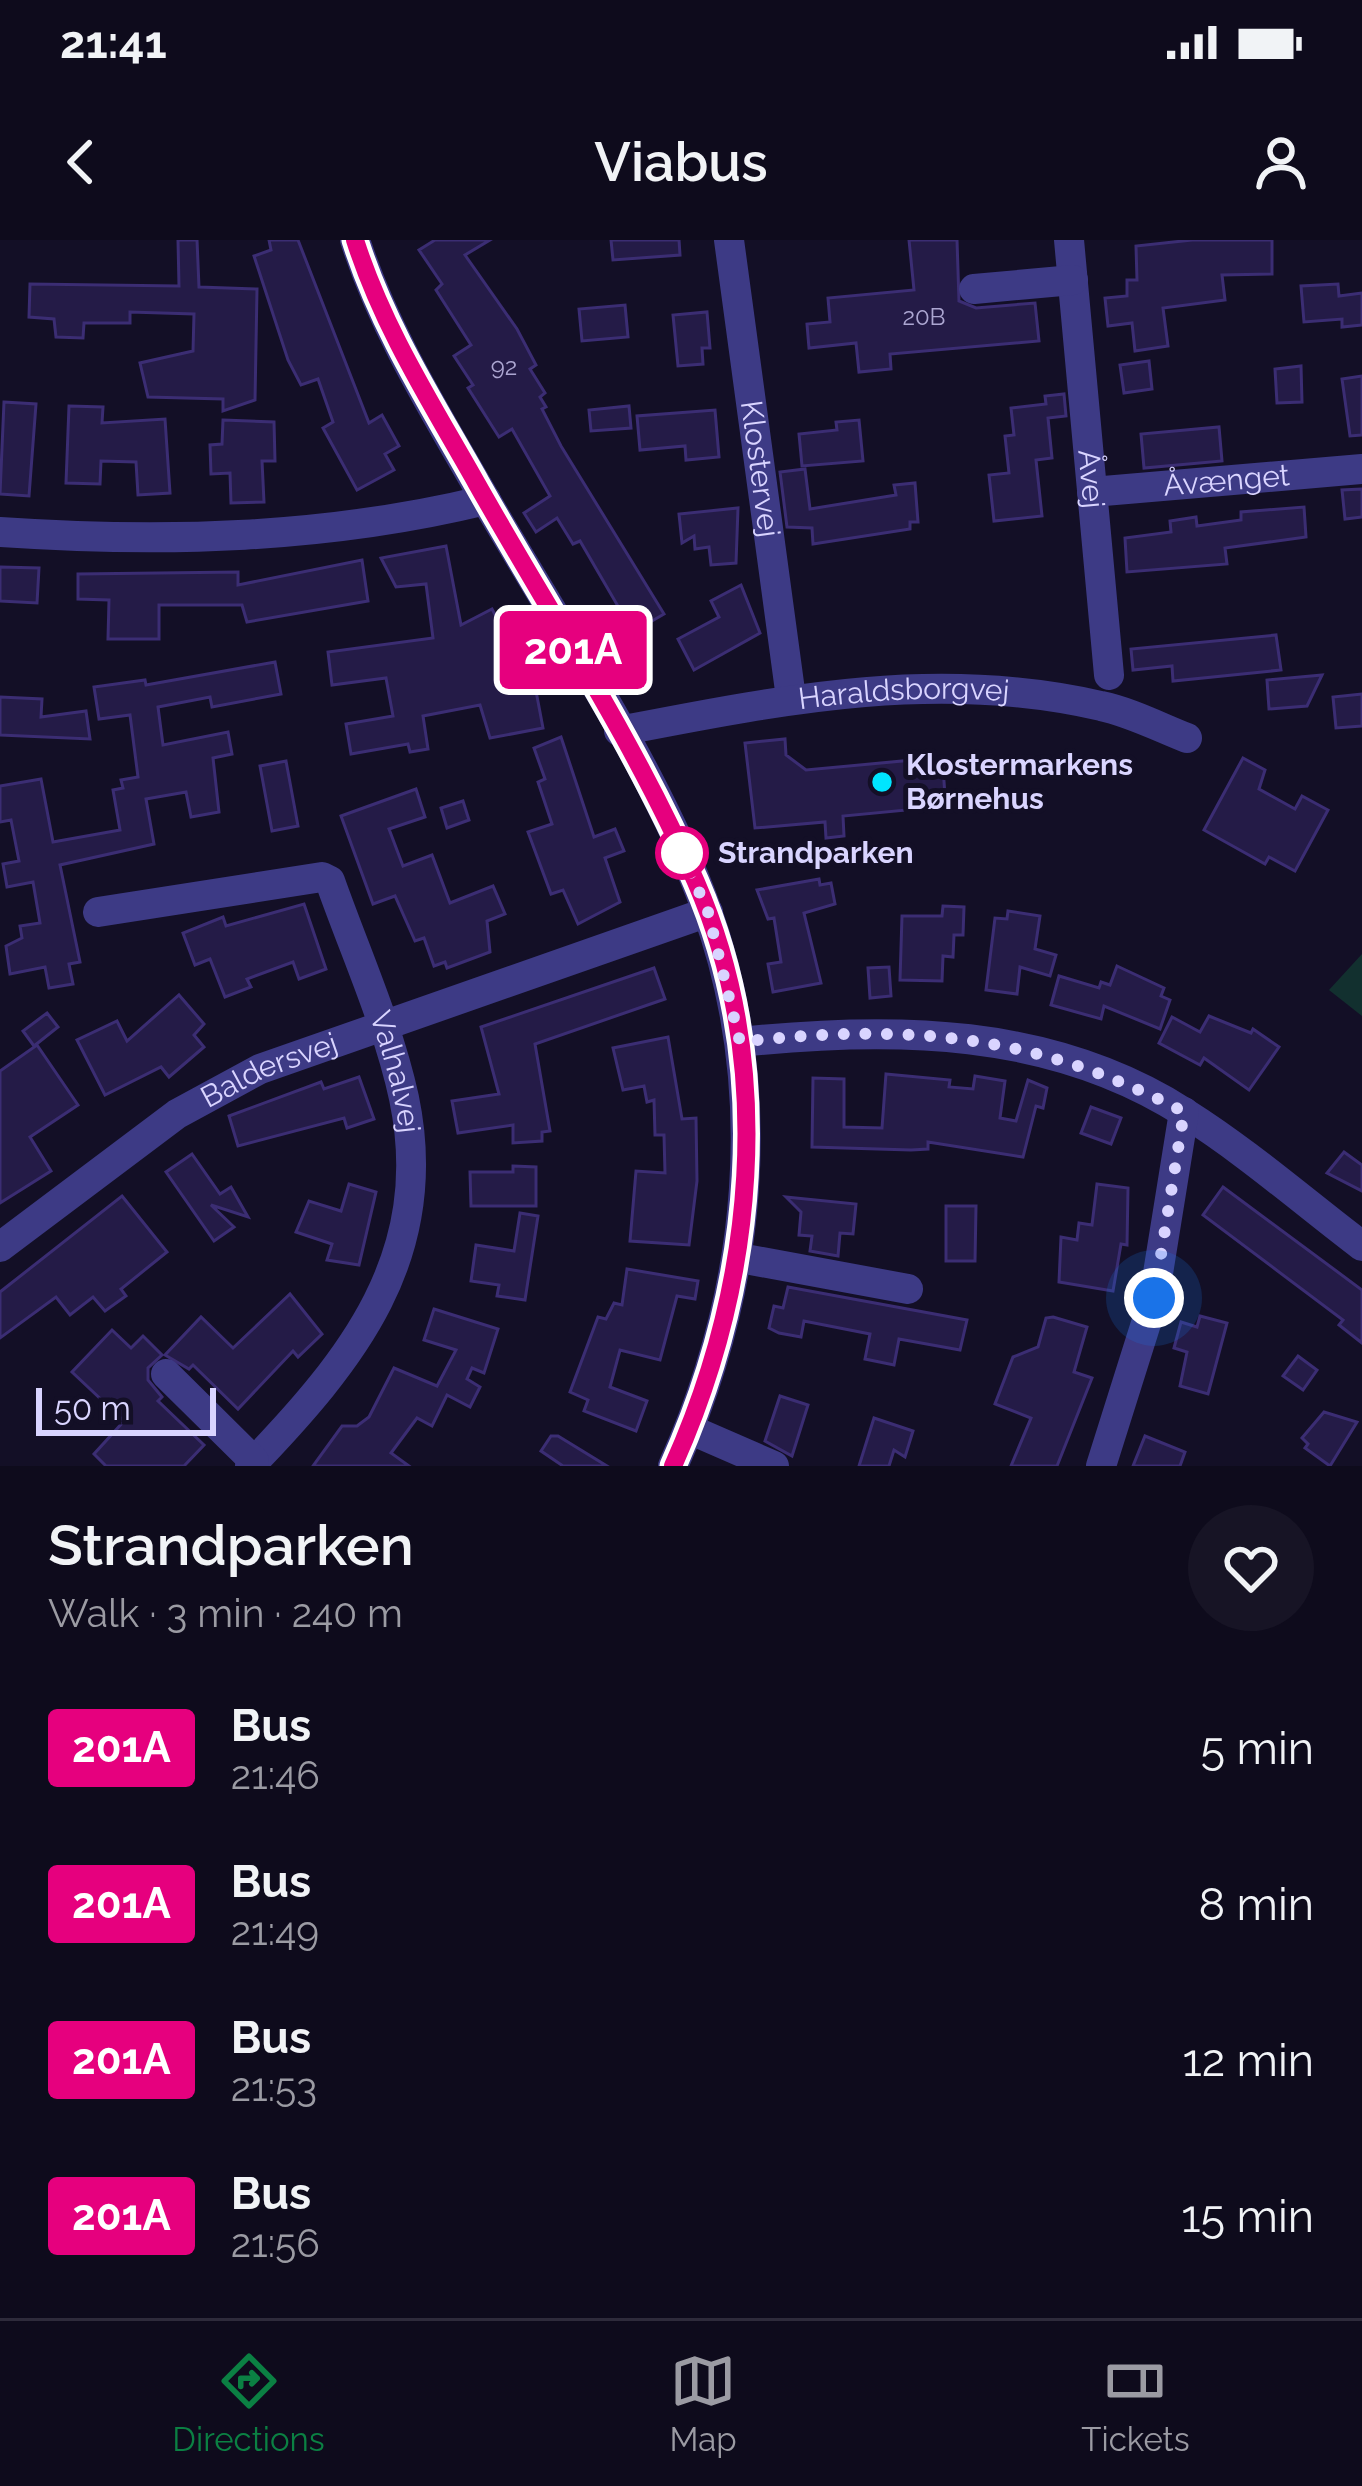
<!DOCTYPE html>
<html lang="en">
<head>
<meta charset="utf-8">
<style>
	:root { --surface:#0e0b1c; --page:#171425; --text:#f1f3f6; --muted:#9b9ba3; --line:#2e2b3b; --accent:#0b8043 }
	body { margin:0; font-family:Raleway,sans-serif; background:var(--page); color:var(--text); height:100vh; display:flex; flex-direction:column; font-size:45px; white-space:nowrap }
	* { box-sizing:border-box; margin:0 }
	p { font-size:39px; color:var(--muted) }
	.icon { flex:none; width:66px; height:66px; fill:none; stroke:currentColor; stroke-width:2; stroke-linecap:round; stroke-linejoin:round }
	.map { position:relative; height:1226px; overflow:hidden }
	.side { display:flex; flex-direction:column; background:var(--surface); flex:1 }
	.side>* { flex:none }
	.badge { padding:0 24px; border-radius:9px; font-size:42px; line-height:78px }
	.scale { position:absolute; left:36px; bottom:30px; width:180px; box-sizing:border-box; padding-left:12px; border:6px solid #d9d4ff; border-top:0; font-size:33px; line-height:42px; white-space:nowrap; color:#d9d4ff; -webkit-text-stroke:9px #130f26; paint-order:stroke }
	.you { position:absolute; width:60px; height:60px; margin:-30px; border:9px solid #fff; border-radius:50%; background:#1a73e8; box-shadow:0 0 0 18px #1a73e833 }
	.map>.badge { position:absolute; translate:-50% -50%; box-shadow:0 0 0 6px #fff }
	.round { display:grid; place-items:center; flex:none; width:126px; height:126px; border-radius:63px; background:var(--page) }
	.summary { display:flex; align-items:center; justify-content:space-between; height:204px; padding:0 48px }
	h1 { font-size:57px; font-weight:600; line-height:90px }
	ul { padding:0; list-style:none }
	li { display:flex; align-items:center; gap:36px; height:156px; padding:0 48px }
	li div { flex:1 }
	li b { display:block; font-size:45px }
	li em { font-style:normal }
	li .badge { min-width:132px; font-weight:700; text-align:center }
	.status { display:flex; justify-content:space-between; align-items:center; height:84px; padding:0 60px; background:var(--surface); direction:ltr }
	.status svg { height:33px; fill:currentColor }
	header { display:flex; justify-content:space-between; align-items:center; height:156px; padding:0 48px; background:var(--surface); font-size:54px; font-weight:600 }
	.tabs { display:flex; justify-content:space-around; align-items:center; height:168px; border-top:3px solid var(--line); background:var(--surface); font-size:33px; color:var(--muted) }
	.tabs a { display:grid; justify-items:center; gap:6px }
	.tabs .current { color:var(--accent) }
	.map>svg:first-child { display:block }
</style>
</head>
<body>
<div class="status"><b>21:41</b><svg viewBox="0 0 49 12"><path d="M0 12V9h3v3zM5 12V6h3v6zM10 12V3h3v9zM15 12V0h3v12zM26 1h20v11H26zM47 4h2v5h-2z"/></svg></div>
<header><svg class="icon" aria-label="back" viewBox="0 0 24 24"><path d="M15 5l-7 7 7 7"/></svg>Viabus<svg class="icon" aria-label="person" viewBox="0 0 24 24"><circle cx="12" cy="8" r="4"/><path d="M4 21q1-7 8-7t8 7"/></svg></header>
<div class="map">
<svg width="1362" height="1226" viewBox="0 0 1362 1226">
	<rect width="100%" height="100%" fill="#130f26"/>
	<path fill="#12302f" d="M 1362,714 L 1362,776 L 1329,750 Z"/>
	<g fill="#241b47" stroke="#3b2d73" stroke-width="3">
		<path d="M 178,0 L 197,0 L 199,47 L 257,49 L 255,160 L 223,171 L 223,159 L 148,157 L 140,123 L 193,111 L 194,74 L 130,72 L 130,83 L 84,83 L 83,98 L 56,97 L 54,79 L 29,77 L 30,44 L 179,46 Z"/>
		<path d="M 269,0 L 298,0 L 369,183 L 382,175 L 399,206 L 385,214 L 394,230 L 357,250 L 323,188 L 333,182 L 318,139 L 301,145 L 288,120 L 254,16 L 271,10 Z"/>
		<path d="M 435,0 L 490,0 L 465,15 L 517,89 L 536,125 L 530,129 L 545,153 L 540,157 L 546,167 L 542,169 L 561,206 L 664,374 L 633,392 L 580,301 L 573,304 L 557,278 L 536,292 L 524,273 L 550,256 L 512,189 L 499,197 L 468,148 L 473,145 L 454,116 L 471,105 L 436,50 L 442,44 L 419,10 Z"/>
		<path d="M 611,0 L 679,0 L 680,15 L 613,20 Z"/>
		<path d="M 909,0 L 957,0 L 959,61 L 976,68 L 1035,63 L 1039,101 L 890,114 L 891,129 L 859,132 L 856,103 L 809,108 L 807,84 L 830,82 L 828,58 L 914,50 Z"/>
		<path d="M 1192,0 L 1272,0 L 1272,34 L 1222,35 L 1225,60 L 1163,68 L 1168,106 L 1135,111 L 1132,83 L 1108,86 L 1105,58 L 1127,56 L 1127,40 L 1137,40 L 1136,6 Z"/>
		<path d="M 1338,44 L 1339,56 L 1362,53 L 1362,85 L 1342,87 L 1342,79 L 1304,82 L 1301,46 Z"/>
		<path d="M 625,65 L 628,97 L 582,101 L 579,69 Z"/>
		<path d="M 707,72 L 710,108 L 702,108 L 703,124 L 678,126 L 673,75 Z"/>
		<path d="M 1149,121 L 1152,149 L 1124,153 L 1120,125 Z"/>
		<path d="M 1301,126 L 1302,162 L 1277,163 L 1275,129 Z"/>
		<path d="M 1362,136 L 1362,195 L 1350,196 L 1342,139 Z"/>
		<path d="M 1064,154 L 1066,176 L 1048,178 L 1052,218 L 1036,220 L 1042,276 L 994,281 L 989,235 L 1009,233 L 1005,196 L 1014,195 L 1011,168 L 1046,164 L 1045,156 Z"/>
		<path d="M 4,162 L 36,164 L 29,256 L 0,254 Z"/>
		<path d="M 69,166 L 103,167 L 102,183 L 165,179 L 170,253 L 138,255 L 136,222 L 101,221 L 100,244 L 66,243 Z"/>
		<path d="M 629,166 L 631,188 L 591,191 L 589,170 Z"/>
		<path d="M 715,170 L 719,217 L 686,220 L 685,206 L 640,210 L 637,176 Z"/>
		<path d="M 223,180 L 274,182 L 275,221 L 262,221 L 264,262 L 231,263 L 230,233 L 211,234 L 210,205 L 222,204 Z"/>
		<path d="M 859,180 L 863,221 L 802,226 L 799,194 L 837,190 L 836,182 Z"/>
		<path d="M 1219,187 L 1222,221 L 1144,228 L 1141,194 Z"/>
		<path d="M 805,229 L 810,269 L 896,255 L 894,245 L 915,243 L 918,282 L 910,282 L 910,289 L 813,304 L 812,288 L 787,287 L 780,232 Z"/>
		<path d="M 1362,249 L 1362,277 L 1345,279 L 1342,250 Z"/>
		<path d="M 1304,267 L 1306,297 L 1225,308 L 1227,324 L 1127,332 L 1125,298 L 1171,292 L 1170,281 L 1196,277 L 1197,286 L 1241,280 L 1241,272 Z"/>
		<path d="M 738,268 L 736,323 L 711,325 L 709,307 L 695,309 L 694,296 L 682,303 L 679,274 Z"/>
		<path d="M 446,306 L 461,385 L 492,369 L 536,451 L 543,488 L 490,498 L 480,465 L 423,476 L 428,509 L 410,512 L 408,504 L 351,514 L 346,484 L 393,476 L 386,438 L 332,445 L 328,412 L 433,398 L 426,344 L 396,347 L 381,318 Z"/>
		<path d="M 362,320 L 368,361 L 247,382 L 242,365 L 159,365 L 159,399 L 108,399 L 109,360 L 78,359 L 78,334 L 238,332 L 238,345 Z"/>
		<path d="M 0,327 L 39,328 L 37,363 L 0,361 Z"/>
		<path d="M 741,345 L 760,393 L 694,430 L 678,399 L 719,377 L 711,361 Z"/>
		<path d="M 1276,395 L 1281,430 L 1173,441 L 1172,426 L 1133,430 L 1131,409 Z"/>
		<path d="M 275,422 L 281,454 L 212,467 L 210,457 L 158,467 L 163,505 L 228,492 L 232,514 L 213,518 L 219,572 L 191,577 L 186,552 L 146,559 L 154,604 L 60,625 L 80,722 L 69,724 L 73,744 L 49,748 L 45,727 L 10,734 L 6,706 L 22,698 L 20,686 L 40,683 L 33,642 L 7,647 L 3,624 L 19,621 L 11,580 L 0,582 L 0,546 L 41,539 L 53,602 L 120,590 L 113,550 L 123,548 L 121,540 L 138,537 L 130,475 L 99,479 L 94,447 L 145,440 L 146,445 Z"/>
		<path d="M 1322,435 L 1307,466 L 1269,469 L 1267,440 Z"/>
		<path d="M 1362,454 L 1362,486 L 1336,488 L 1333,457 Z"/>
		<path d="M 0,457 L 42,459 L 41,477 L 86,471 L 90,499 L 0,495 Z"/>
		<path d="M 561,497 L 594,597 L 615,589 L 624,611 L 605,618 L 620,662 L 578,684 L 563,650 L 551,654 L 528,592 L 552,584 L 538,542 L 545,539 L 534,508 Z"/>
		<path d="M 785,499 L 786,515 L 806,530 L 924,519 L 925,529 L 943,527 L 945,556 L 928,558 L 928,568 L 843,576 L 844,596 L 826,598 L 825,582 L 755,588 L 745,503 Z"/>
		<path d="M 1243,518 L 1265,530 L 1259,549 L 1295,569 L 1302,556 L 1328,570 L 1295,631 L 1269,617 L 1265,624 L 1204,590 Z"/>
		<path d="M 286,521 L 298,586 L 272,591 L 260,526 Z"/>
		<path d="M 416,549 L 425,577 L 389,589 L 403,626 L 432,615 L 450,663 L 493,646 L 505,674 L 487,681 L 490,712 L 447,728 L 445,722 L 434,726 L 424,698 L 415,701 L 395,656 L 373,664 L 341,576 Z"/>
		<path d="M 463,561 L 469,580 L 447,588 L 441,568 Z"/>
		<path d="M 819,639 L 820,645 L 831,643 L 835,664 L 804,673 L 821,743 L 773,752 L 768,724 L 781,722 L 774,678 L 768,679 L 757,650 Z"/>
		<path d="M 304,664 L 326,729 L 299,739 L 293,722 L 247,739 L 251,747 L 225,757 L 210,719 L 195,725 L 183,693 L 223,677 L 226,686 Z"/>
		<path d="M 943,666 L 964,667 L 963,695 L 954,695 L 953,717 L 943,716 L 942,741 L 900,740 L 902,676 L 942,676 Z"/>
		<path d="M 1008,671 L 1040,676 L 1035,709 L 1056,715 L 1050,736 L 1020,727 L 1017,754 L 986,750 L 995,678 L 1007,679 Z"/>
		<path d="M 1117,726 L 1164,748 L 1161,756 L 1170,760 L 1160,789 L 1104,766 L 1101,779 L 1051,765 L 1059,736 L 1099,748 L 1101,742 L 1110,745 Z"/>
		<path d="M 889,727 L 891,756 L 870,758 L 868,728 Z"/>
		<path d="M 654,728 L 665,759 L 535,804 L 550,891 L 542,892 L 542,901 L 513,903 L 513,885 L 458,893 L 452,861 L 499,854 L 481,787 Z"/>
		<path d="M 179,755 L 204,784 L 194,795 L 204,807 L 169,837 L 161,827 L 105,855 L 77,800 L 117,781 L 127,801 Z"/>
		<path d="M 47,773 L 58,787 L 34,806 L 23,791 Z"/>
		<path d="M 1209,776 L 1251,793 L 1253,789 L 1279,807 L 1249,850 L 1204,818 L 1200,825 L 1159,803 L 1172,777 L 1200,792 Z"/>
		<path d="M 668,797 L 682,879 L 696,878 L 697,941 L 689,1005 L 630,1001 L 636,931 L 665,933 L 664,895 L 655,895 L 654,860 L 647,862 L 644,846 L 623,850 L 613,808 Z"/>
		<path d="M 37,805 L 78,865 L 30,897 L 51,931 L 0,963 L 0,831 Z"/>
		<path d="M 886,834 L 950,840 L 949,847 L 973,849 L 975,836 L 1005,841 L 1000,878 L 1016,881 L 1028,840 L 1047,848 L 1043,868 L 1036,866 L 1023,917 L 928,902 L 928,909 L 911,910 L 812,907 L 813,838 L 844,839 L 844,887 L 882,888 Z"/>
		<path d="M 359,837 L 374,879 L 347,888 L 344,878 L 238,906 L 229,876 L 321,842 L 324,849 Z"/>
		<path d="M 1091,867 L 1121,878 L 1111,904 L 1081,893 Z"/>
		<path d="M 1344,912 L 1362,925 L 1362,951 L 1327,933 Z"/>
		<path d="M 192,914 L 220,954 L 231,947 L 248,977 L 211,965 L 234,987 L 214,1001 L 166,932 Z"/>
		<path d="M 513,926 L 536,927 L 536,966 L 471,966 L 470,932 L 513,932 Z"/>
		<path d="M 349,944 L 376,952 L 359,1025 L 327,1020 L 332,1004 L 296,992 L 309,961 L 341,971 Z"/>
		<path d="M 1097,944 L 1128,948 L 1127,1005 L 1121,1004 L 1113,1051 L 1059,1042 L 1061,997 L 1077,1000 L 1079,983 L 1092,985 Z"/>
		<path d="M 1223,947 L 1362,1050 L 1362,1103 L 1339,1085 L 1343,1080 L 1203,975 Z"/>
		<path d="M 122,956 L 167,1012 L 121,1049 L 126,1056 L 105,1071 L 93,1057 L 70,1075 L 56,1057 L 0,1098 L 0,1052 Z"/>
		<path d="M 786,957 L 856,964 L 853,994 L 840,993 L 838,1016 L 810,1011 L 812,996 L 799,995 L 801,972 Z"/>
		<path d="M 946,966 L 976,966 L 975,1021 L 946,1021 Z"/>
		<path d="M 520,973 L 538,976 L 525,1060 L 497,1056 L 499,1045 L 471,1041 L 476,1005 L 514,1011 Z"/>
		<path d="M 627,1029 L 698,1041 L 695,1059 L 677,1056 L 660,1120 L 620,1110 L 610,1147 L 647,1161 L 636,1191 L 584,1171 L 588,1160 L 570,1152 L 598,1077 L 606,1079 L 614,1063 L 622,1065 Z"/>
		<path d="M 788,1047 L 967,1080 L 960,1110 L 899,1099 L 894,1125 L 865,1119 L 870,1094 L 804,1081 L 801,1097 L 779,1093 L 769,1088 L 774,1066 L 783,1068 Z"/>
		<path d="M 290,1054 L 322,1094 L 298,1117 L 293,1111 L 238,1169 L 193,1125 L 189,1129 L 165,1115 L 201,1077 L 233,1108 Z"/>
		<path d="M 434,1069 L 498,1089 L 484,1133 L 472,1128 L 467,1139 L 480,1147 L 470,1167 L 447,1155 L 432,1186 L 417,1178 L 391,1213 L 409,1226 L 313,1226 L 342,1186 L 357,1186 L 369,1177 L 394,1128 L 437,1146 L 456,1110 L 424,1100 Z"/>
		<path d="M 1200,1076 L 1227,1083 L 1208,1154 L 1180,1146 L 1187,1112 L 1174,1108 L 1181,1082 L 1197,1087 Z"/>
		<path d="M 1053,1077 L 1087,1087 L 1074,1132 L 1092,1138 L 1057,1226 L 1011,1226 L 1031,1178 L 995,1164 L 1013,1117 L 1038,1107 L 1046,1078 Z"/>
		<path d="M 112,1090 L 131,1108 L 143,1096 L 162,1115 L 148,1128 L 148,1140 L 162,1157 L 158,1161 L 204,1205 L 184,1226 L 106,1226 L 94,1214 L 124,1181 L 72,1132 Z"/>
		<path d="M 1298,1116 L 1317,1130 L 1303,1150 L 1283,1136 Z"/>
		<path d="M 780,1156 L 808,1165 L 792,1216 L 765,1201 Z"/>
		<path d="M 1324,1172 L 1357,1182 L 1330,1226 L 1305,1208 L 1308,1204 L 1302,1198 Z"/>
		<path d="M 874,1178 L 913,1191 L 905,1217 L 894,1210 L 889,1226 L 859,1226 Z"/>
		<path d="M 551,1196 L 558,1196 L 607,1226 L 563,1226 L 541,1211 Z"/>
		<path d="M 1145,1196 L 1185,1212 L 1180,1226 L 1133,1226 Z"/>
	</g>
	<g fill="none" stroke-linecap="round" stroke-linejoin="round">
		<g stroke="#3d3a85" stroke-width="30">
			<path d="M 355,0 C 384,90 434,170 481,252 C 555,380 656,530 706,668 C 772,852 752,1050 673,1226"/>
			<path id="s1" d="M 729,0 L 791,458"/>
			<path id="s2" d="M 1069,0 L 1109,435"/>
			<path d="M 974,49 L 1073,40"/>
			<path id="s3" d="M 1092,252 L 1362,229"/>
			<path d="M 0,292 C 164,303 326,299 486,260"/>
			<path id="s4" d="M 619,491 C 780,460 937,428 1101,466 C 1130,472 1159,487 1187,498"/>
			<path id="s5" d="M 98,672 L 322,637 L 330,641 C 355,712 388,784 404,858 C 437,1016 352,1120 250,1226"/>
			<path d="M 740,802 C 892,786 1051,787 1185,873 C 1247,912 1304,962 1362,1006"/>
			<path id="s6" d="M 0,1007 L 177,874 L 260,829 L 708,672"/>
			<path d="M 740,1018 L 908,1049"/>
			<path d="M 166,1134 L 254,1221"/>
			<path d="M 689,1189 L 774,1226"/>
			<path d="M 1101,1226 L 1154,1058 L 1184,872"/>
		</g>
	</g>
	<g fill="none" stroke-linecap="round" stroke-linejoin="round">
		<defs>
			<path id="line" d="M 355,0 C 383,88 432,164 477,244 C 551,375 636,504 696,642 C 777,829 754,1045 673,1226"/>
		</defs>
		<use href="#line" stroke="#fff" stroke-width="27"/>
		<use href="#line" stroke="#e6007e" stroke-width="18"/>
		<path stroke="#d9d4ff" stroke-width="12" stroke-dasharray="0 21.6" d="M 682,613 L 708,672 L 740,802 C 906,783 1034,793 1184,872 L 1154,1058"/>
	</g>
	<circle fill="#00e5ff" stroke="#130f26" stroke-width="4.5" cx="882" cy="542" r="12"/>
	<circle fill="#fff" stroke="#e6007e" stroke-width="6" cx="682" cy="613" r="24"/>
	<g text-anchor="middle" stroke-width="10" stroke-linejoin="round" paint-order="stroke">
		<g font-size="24" fill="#aca6d1">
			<text x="924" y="85">20B</text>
			<text x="504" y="135">92</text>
		</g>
		<g font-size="30" fill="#d9d4ff" stroke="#130f26">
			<text dy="10" stroke="none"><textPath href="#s1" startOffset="231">Klostervej</textPath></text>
			<text dy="10" stroke="none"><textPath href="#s2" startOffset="240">Åvej</textPath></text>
			<text dy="10" stroke="none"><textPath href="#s3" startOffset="135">Åvænget</textPath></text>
			<text dy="10" stroke="none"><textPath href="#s4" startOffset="288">Haraldsborgvej</textPath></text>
			<text dy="10" stroke="none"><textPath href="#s6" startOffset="324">Baldersvej</textPath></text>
			<text dy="10" stroke="none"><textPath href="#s5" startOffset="438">Valhalvej</textPath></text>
		</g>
		<g font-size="30" font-weight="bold" fill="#d9d4ff" stroke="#130f26" text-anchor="start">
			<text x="906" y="535">Klostermarkens<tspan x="906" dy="34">Børnehus</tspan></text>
		</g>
		<g font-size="30" font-weight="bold" fill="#d9d4ff" stroke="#130f26" text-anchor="start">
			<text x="718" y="623">Strandparken</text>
		</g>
	</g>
</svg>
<div class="scale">50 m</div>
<div class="you" style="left:1154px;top:1058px"></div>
<b class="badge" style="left:573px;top:410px;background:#e6007e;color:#fff">201A</b>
</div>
<section class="side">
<div class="summary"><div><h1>Strandparken</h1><p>Walk · 3 min · 240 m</p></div><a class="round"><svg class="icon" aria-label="heart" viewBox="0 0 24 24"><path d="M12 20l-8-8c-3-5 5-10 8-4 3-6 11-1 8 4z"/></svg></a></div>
<ul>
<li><span class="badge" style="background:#e6007e;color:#fff">201A</span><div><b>Bus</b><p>21:46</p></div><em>5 min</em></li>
<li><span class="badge" style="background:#e6007e;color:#fff">201A</span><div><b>Bus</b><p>21:49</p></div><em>8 min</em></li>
<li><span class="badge" style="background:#e6007e;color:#fff">201A</span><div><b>Bus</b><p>21:53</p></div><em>12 min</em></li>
<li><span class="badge" style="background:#e6007e;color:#fff">201A</span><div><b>Bus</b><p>21:56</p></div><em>15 min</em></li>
</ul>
</section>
<nav class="tabs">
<a class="current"><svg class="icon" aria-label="directions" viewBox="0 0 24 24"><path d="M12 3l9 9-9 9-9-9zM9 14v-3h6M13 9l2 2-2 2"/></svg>Directions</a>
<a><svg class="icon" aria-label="map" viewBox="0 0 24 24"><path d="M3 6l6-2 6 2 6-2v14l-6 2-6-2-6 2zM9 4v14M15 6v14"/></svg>Map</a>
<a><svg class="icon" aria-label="tickets" viewBox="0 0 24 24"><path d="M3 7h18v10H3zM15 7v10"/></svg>Tickets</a>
</nav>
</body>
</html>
